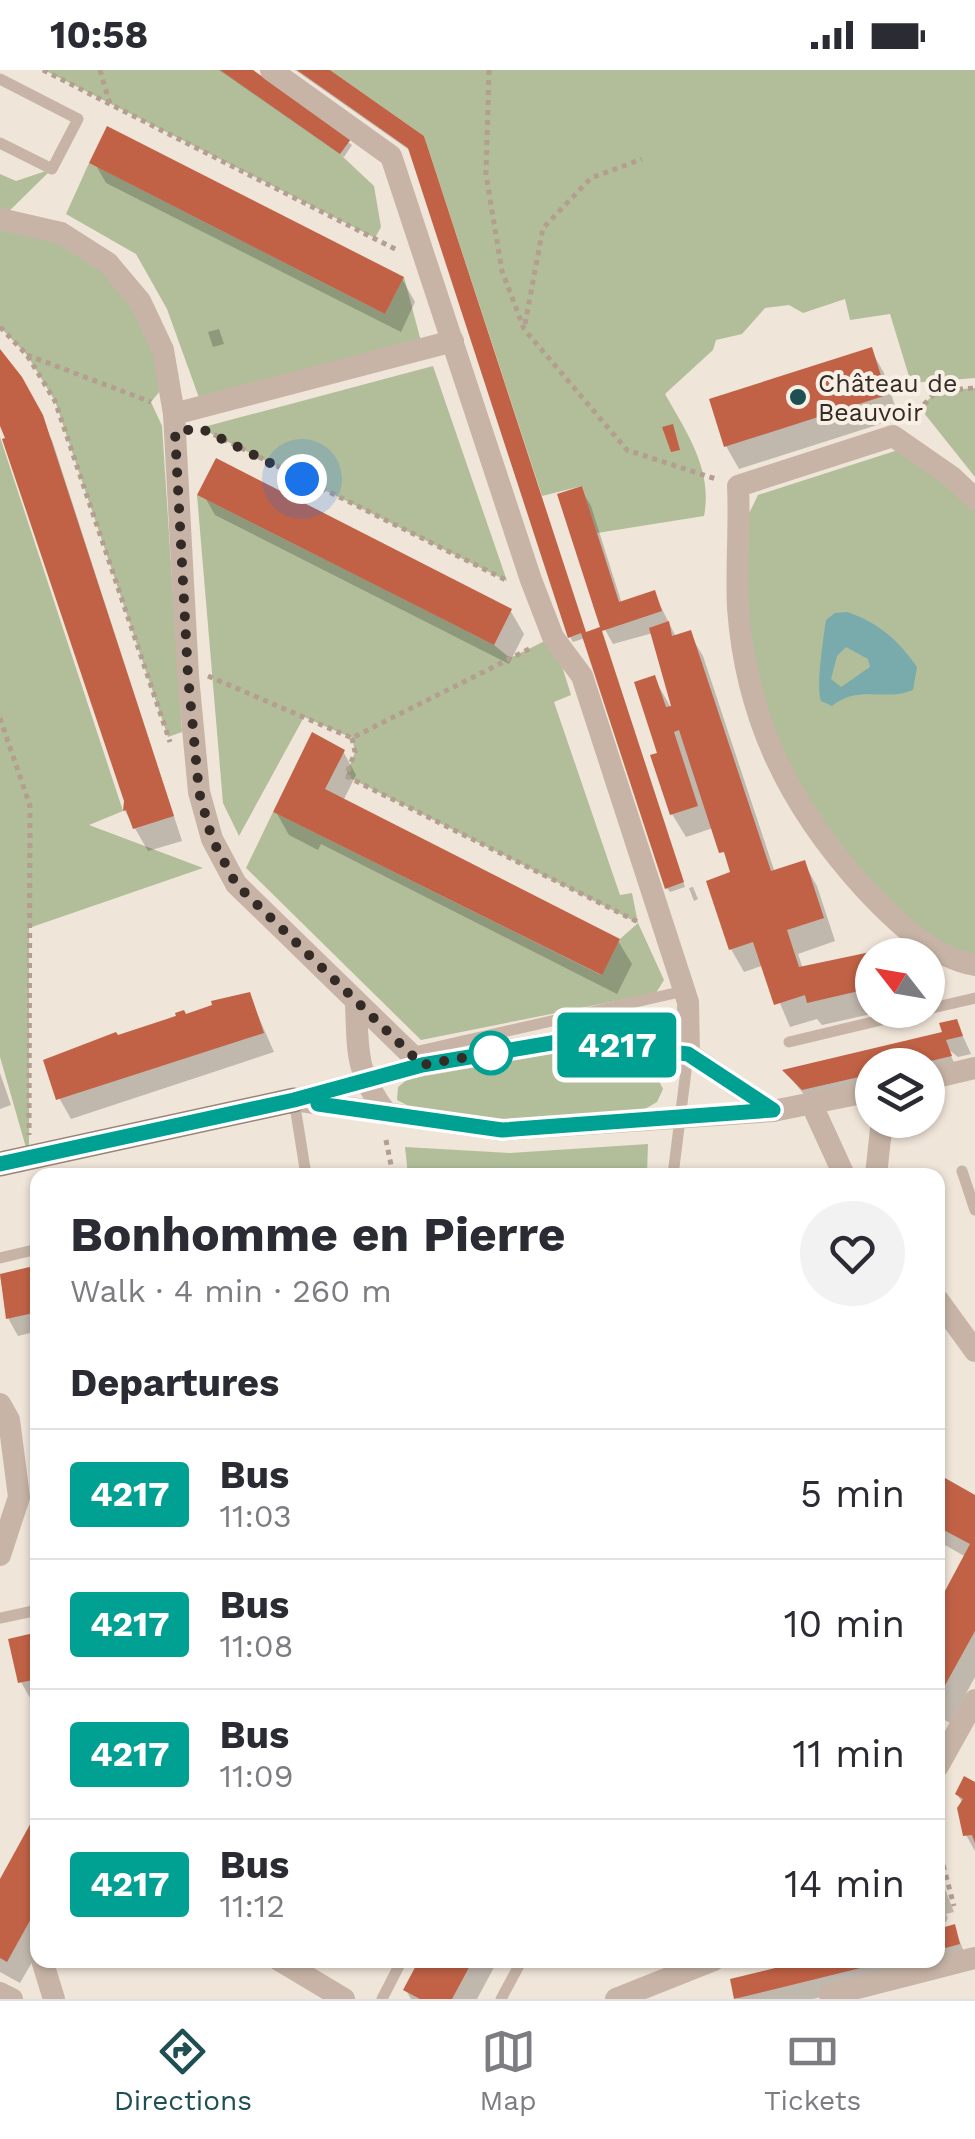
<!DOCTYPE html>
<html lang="en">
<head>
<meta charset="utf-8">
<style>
	:root { --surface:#fff; --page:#f2f2f3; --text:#2b2b33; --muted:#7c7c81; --line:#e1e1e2; --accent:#1e5053 }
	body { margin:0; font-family:"Work Sans",sans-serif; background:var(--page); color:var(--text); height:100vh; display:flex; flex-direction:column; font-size:38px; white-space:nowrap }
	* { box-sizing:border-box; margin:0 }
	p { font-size:32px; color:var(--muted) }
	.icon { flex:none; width:55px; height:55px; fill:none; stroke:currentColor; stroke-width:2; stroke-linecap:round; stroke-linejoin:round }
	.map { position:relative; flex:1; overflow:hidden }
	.drawer { position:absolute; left:30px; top:1098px; width:915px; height:800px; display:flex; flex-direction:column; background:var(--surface); border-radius:20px; box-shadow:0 2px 8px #0004 }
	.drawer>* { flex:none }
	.badge { padding:0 20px; border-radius:8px; font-size:35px; line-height:65px }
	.needle { width:65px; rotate:301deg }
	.fabs { position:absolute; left:855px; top:868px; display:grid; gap:20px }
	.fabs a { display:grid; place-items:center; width:90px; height:90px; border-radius:50%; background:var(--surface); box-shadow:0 2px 8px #0004; font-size:50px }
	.you { position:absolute; width:50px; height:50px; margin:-25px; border:8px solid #fff; border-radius:50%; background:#1a73e8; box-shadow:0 0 0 15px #1a73e833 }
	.map>.badge { position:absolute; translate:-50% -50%; box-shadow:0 0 0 5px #fff }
	h2 { padding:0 40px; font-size:38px; line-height:90px }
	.round { display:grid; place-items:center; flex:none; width:105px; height:105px; border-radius:52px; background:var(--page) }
	.overview { display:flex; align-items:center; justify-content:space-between; height:170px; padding:0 40px }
	h1 { font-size:48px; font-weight:700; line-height:75px }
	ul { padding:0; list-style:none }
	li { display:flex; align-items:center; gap:30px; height:130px; padding:0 40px; border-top:2px solid var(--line) }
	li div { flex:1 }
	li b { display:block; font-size:38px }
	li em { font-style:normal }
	li .badge { min-width:110px; font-weight:700; text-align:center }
	.status { display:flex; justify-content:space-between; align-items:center; height:70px; padding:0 50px; background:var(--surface); direction:ltr }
	.status svg { height:28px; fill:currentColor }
	.tabs { display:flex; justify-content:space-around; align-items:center; height:140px; border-top:2px solid var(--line); background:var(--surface); font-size:28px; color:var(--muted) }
	.tabs a { display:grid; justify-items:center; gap:5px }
	.tabs .current { color:var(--accent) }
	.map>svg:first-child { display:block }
</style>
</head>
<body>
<div class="status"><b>10:58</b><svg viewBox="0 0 49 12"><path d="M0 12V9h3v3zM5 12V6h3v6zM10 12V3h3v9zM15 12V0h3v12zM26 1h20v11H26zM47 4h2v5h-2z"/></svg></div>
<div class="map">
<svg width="975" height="1929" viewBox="0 0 975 1929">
	<rect width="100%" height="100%" fill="#f0e5d9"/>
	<g fill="#b2be9a">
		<path d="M 44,0 L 220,0 L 340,84 L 374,116 L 381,157 L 375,168 Z"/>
		<path d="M 330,0 L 975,0 L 975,308 L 911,313 L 890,244 L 850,250 L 845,229 L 803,243 L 789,235 L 765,238 L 742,264 L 716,270 L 713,280 L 665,324 C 687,363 713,400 704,446 L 597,463 L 582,416 L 542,426 L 424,66 Z"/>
		<path d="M 89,93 L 385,244 L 404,207 L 423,279 L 202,336 L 167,239 L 136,184 L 66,144 Z"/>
		<path d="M 52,99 L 2,148 L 108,193 L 169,310 L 151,332 L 162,356 L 182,662 L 168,667 L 55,331 L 27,285 L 0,257 L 0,104 L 16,111 Z"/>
		<path d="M 433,296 L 507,511 L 200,358 Z"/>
		<path d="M 975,318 L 975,407 L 920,338 L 937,321 Z"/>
		<path d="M 0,367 L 123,741 L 89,755 L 203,798 L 29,858 L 29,1088 L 0,987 Z"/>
		<path d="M 898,380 L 975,429 L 975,895 L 892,848 L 775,695 L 746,597 L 740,462 L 758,425 Z"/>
		<path d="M 197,425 L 494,575 L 510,588 L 553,567 L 571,625 L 554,632 L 620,825 L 632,823 L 638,853 L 664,910 L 656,923 L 421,970 L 246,798 L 273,742 L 601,905 L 620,869 L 638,853 L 346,706 L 355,682 L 352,668 L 304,647 L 239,766 L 223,733 Z"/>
		<path d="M 577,979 L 619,983 L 652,997 L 663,1019 L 657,1032 L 645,1039 C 572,1045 463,1067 397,1030 L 398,1017 L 408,1009 Z"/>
		<path d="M 648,1074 L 647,1105 L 408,1105 L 405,1077 L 510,1083 Z"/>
	</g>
	<path fill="#79aaac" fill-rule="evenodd" d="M 847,542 C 878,552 899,571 917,597 L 913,620 C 884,632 859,614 832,636 L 821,631 C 816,616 823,570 826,550 L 835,543 ZM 846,577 L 868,589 L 870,597 L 841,617 L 831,609 L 837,586 Z"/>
	<g fill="#0003">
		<path d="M 219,0 L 248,0 L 352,75 L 344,87 Z"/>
		<path d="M 295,0 L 326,0 L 426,73 L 586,565 L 603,569 L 685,817 L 670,822 L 667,818 L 585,568 L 573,572 L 570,567 L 412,82 Z"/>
		<path d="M 93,90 L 402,209 L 415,232 L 401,262 L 106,113 Z"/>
		<path d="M 219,259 L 224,274 L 213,277 L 208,262 Z"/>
		<path d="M 871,280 L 884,303 L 899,348 L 739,399 L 726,376 Z"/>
		<path d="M 0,290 L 52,370 L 182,771 L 148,781 L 125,741 L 126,730 L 0,352 Z"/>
		<path d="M 581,419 L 591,436 L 622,534 L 654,523 L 676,567 L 689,563 L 703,586 L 775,803 L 804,793 L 817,816 L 835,871 L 798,884 L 803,899 L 879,882 L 872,885 L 872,940 L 889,940 L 822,955 L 817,949 L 790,957 L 764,895 L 744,902 L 731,879 L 734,804 L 713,758 L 686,767 L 672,744 L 660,685 L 654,608 L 673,641 L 653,563 L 613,574 L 603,556 Z"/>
		<path d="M 202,422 L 510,540 L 524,564 L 509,594 L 215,445 Z"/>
		<path d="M 343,681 L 356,705 L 343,731 L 618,871 L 632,894 L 617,924 L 321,774 L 318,780 L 289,765 L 276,742 Z"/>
		<path d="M 693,817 L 698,829 L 694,831 L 689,818 Z"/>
		<path d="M 249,925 L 274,982 L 71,1049 L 58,1026 L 117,968 L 183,943 L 185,946 Z"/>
		<path d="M 956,951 L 971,984 L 958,987 L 948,979 L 959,1004 L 928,1011 L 928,995 L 872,995 L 872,1023 L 814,1037 L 786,1002 L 946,964 Z"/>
		<path d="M 0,1003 L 11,1035 L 0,1039 Z"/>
		<path d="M 38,1198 L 38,1261 L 18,1266 L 8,1248 L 0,1206 Z"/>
		<path d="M 938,1407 L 975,1427 L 975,1607 L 950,1653 L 938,1646 L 938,1539 L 966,1487 L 938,1471 Z"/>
		<path d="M 38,1564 L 38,1635 L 34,1635 L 21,1612 Z"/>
		<path d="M 975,1715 L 975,1781 L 966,1765 L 963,1734 L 957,1724 Z"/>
		<path d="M 38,1745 L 38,1882 L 20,1913 L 0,1902 L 0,1814 Z"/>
		<path d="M 943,1814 L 954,1842 L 938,1846 L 938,1815 Z"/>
		<path d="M 954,1857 L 968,1892 L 813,1929 L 737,1929 L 733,1911 L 819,1890 L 938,1890 L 938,1861 Z"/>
		<path d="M 422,1890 L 498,1890 L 477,1929 L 411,1929 L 406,1920 Z"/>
	</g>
	<g fill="#c16246">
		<path d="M 220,0 L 253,0 L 351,69 L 340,84 Z"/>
		<path d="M 297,0 L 330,0 L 424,66 L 586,562 L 600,557 L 557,424 L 582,416 L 619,532 L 655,520 L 662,541 L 602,561 L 684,812 L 665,819 L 581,563 L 568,568 L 408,78 Z"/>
		<path d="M 107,56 L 404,207 L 385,244 L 89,93 Z"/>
		<path d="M 872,277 L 887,325 L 724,377 L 709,329 Z"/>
		<path d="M 0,279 L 22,307 L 43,345 L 174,746 L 133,759 L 126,740 L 123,741 L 124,731 L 2,369 L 5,368 L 0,356 Z"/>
		<path d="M 673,354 L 680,380 L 671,382 L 662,357 Z"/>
		<path d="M 216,388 L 512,539 L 494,575 L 197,425 Z"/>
		<path d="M 669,551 L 672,566 L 691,560 L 771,801 L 805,790 L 824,848 L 787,860 L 799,897 L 880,880 L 882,885 L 872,885 L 872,918 L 807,933 L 805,925 L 774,935 L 753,872 L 729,880 L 706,811 L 730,802 L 724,782 L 719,783 L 679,660 L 674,662 L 698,736 L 670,745 L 650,685 L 657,683 L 634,612 L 655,605 L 666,637 L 671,636 L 649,558 Z"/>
		<path d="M 312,662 L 345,680 L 325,719 L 620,869 L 602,905 L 273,742 Z"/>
		<path d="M 250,922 L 264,963 L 56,1030 L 43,990 L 116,962 L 118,965 L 176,946 L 175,943 L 184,940 L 186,944 L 212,935 L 211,931 Z"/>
		<path d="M 957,949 L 963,966 L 946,970 L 952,986 L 913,995 L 872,995 L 872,1004 L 802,1020 L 782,1000 L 942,962 L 939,953 Z"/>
		<path d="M 38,1195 L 38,1242 L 6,1249 L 0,1204 Z"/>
		<path d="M 938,1404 L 975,1425 L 975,1561 L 938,1628 L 938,1534 L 970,1474 L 938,1457 Z"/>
		<path d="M 38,1562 L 38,1609 L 18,1613 L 8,1569 Z"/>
		<path d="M 964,1706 L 975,1712 L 975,1773 L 972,1765 L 963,1766 L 957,1738 L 963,1729 L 955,1724 Z"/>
		<path d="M 38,1740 L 38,1836 L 7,1892 L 0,1888 L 0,1809 Z"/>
		<path d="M 955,1854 L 960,1874 L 938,1880 L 938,1859 Z"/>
		<path d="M 419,1890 L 473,1890 L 452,1929 L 420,1929 L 403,1920 Z"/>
		<path d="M 808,1890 L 889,1891 L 734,1929 L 730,1909 Z"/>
	</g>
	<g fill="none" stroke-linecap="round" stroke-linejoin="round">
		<g stroke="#b39e90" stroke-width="5" stroke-dasharray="5 5" stroke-linecap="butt">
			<path d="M 43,0 L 397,180"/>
			<path d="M 100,0 L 110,34"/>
			<path d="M 489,0 L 486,105 L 502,201 L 524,259 L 627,380 L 716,409"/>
			<path d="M 525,254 L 543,158 L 591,108 L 642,89"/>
			<path d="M 0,257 L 27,285 L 55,331 L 170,672"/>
			<path d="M 27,285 L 151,332"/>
			<path d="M 910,349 L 937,321 L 975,318"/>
			<path d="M 205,360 L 508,511"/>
			<path d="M 208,606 L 352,668 L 533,577"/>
			<path d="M 0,648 L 30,736 L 29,1065"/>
			<path d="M 352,668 L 355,682 L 346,706 L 638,852"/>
			<path d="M 386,1070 L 393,1105"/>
			<path d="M 938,1776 L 954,1836"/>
		</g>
		<g stroke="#c7b4a6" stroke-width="11">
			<path d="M 0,9 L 78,49 L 52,99 L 0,73"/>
			<path d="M 928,939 L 975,928"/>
			<path d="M 789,972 L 923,940"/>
			<path d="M 410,983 L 684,921"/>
			<path d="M 294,1030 L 306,1105"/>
			<path d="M 962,1101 L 975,1140"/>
			<path d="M 673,1105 L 688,985"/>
			<path d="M 0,1188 L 38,1179"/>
			<path d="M 0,1548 L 38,1540"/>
			<path d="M 938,1849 L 942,1848"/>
			<path d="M 382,1929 L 402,1890"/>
			<path d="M 501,1929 L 522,1890"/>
		</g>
		<g stroke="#c7b4a6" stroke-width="22">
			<path d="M 271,0 L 391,86 L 531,510 L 553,567 L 582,606 L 688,932 L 689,984"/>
			<path d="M 0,149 L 61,163 L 108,193 L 140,231 L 163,280 L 174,344 L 188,606 L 199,722 L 212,769 L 236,814 L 422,995"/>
			<path d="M 174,344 L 453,271"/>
			<path d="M 975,429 L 952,407 L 893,366 L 738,416 C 740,456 736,498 738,538 C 746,649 790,737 864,818 C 894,850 931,887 975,895"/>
			<path d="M 356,932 C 358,982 355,1002 387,1044"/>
			<path d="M 928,1009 L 975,998"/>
			<path d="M 301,1028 L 422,995 L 569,970 L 689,984 L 773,1041"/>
			<path d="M 294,1030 L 502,1060 L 773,1041 L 872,1021"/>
			<path d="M 812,1035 L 844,1105"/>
			<path d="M 876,1105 L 882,1050"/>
			<path d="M 938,1230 L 975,1281"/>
			<path d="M 0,1334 L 9,1350 L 19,1427 L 0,1485"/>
			<path d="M 938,1696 L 975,1630"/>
			<path d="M 42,1890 L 54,1929"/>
			<path d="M 279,1890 L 344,1929"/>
			<path d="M 0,1923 L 12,1929"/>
			<path d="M 830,1925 L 975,1888"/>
			<path d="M 616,1929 L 714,1890"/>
		</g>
		<path stroke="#9b8477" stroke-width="25" d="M 0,1094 L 294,1030"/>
	</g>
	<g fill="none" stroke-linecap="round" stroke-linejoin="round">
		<defs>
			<path id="line" d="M 0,1094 L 294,1030 L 422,995 L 569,970 L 688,984 L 773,1040 L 502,1060 L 318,1034"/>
		</defs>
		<use href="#line" stroke="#fff" stroke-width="22"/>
		<use href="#line" stroke="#00a092" stroke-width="15"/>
		<path stroke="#342a26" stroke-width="10" stroke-dasharray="0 18" d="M 302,409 L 200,358 L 175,362 L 188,606 L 199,722 L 212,769 L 236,814 L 422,995 L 495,982 L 491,983"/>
	</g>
	<circle fill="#1e5053" stroke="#f8efe5" stroke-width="4" cx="798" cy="327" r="10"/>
	<circle fill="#fff" stroke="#00a092" stroke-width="5" cx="491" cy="983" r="20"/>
	<g text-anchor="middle" stroke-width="8" stroke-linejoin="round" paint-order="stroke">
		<g font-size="25" fill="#342a26" stroke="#f8efe5" text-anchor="start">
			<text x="818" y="322">Château de<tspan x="818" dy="29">Beauvoir</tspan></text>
		</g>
	</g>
</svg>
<div class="fabs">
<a><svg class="needle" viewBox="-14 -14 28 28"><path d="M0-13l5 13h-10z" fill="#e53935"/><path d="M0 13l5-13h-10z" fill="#7c7c81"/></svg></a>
<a><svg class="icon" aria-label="layers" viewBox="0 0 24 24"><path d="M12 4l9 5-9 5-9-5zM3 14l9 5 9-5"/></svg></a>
</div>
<div class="you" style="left:302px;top:409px"></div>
<b class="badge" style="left:617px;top:975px;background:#00a092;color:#fff">4217</b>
<section class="drawer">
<div class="overview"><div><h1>Bonhomme en Pierre</h1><p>Walk · 4 min · 260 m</p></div><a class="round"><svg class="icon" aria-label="heart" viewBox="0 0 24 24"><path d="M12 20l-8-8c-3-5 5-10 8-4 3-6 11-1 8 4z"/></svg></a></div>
<h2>Departures</h2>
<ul>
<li><span class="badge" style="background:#00a092;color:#fff">4217</span><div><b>Bus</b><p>11:03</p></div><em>5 min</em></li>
<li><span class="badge" style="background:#00a092;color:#fff">4217</span><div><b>Bus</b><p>11:08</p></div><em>10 min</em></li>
<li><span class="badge" style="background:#00a092;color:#fff">4217</span><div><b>Bus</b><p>11:09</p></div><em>11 min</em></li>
<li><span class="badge" style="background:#00a092;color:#fff">4217</span><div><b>Bus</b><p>11:12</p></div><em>14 min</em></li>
</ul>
</section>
</div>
<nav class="tabs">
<a class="current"><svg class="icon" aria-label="directions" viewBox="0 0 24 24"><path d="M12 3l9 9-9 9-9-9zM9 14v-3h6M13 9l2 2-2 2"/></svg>Directions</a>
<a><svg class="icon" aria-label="map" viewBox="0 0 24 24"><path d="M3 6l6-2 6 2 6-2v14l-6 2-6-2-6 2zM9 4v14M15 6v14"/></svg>Map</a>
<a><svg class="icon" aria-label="tickets" viewBox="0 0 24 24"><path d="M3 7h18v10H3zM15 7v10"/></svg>Tickets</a>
</nav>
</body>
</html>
